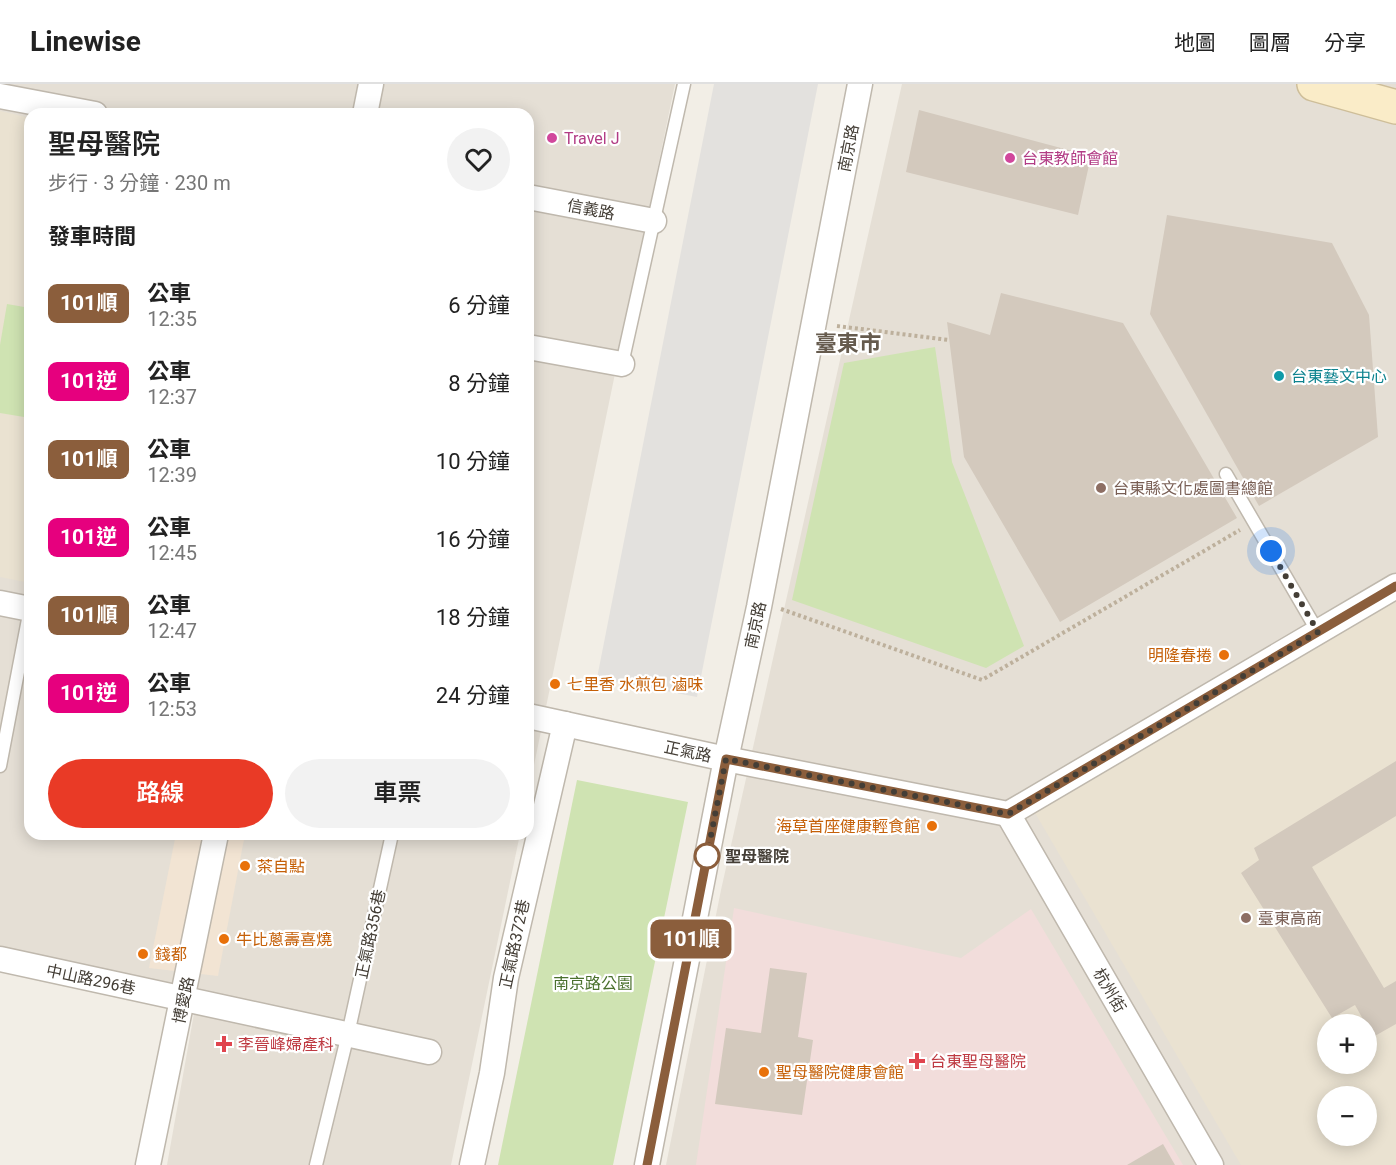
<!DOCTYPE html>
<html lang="zh-TW">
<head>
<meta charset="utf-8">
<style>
	:root { --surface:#fff; --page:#f2f2f2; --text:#222; --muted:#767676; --line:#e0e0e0; --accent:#e93a26 }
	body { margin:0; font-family:Roboto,"Noto Sans TC",sans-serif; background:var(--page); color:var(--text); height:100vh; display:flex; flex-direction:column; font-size:22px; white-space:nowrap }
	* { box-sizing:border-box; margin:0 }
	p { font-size:20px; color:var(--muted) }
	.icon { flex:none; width:33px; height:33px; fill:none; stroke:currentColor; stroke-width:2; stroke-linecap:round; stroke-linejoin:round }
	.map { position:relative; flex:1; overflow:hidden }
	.panel { position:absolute; left:24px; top:24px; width:510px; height:732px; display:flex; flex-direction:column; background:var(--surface); border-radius:18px; box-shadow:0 3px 15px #0003 }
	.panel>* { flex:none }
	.badge { padding:0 12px; border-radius:9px; font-size:21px; line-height:39px }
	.controls { position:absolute; left:1317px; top:930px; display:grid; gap:12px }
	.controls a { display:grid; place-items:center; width:60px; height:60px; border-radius:50%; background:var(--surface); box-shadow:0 3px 15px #0003; font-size:30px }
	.you { position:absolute; width:30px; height:30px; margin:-15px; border:4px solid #fff; border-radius:50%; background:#1a73e8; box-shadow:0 0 0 9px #1a73e833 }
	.map>.badge { position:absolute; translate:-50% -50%; box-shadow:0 0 0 3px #fff }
	h2 { padding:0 24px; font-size:22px; line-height:54px }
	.round { display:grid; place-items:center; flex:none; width:63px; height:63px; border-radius:32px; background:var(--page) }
	.overview { display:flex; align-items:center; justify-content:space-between; height:102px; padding:0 24px }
	h1 { font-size:28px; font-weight:600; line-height:45px }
	.action { display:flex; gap:12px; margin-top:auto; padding:12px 24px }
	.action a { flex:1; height:69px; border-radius:36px; background:var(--accent); color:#fff; font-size:24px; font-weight:600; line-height:69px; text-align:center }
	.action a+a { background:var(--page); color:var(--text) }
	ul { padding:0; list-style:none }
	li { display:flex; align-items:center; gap:18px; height:78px; padding:0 24px }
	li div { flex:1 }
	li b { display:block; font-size:22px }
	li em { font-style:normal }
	li .badge { min-width:66px; font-weight:700; text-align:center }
	header { display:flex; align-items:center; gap:36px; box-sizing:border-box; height:84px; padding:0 30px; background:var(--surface); border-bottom:2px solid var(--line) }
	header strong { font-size:28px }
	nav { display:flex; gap:33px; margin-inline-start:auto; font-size:21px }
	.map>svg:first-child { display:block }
</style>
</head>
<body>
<header>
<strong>Linewise</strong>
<nav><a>地圖</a><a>圖層</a><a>分享</a></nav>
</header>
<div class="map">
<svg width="1396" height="1081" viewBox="0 0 1396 1081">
	<rect width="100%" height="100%" fill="#f2eee6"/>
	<g fill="#e5dfd5" fill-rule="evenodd">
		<path d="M 0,0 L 675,0 L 528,710 L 528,30 L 30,30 L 30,750 L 520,750 L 451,1081 L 167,1081 L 198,907 L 0,862 Z"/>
		<path d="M 902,0 L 1396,0 L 1396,1081 L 666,1081 L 721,806 ZM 1328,940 L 1366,940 L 1366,980 L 1328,980 ZM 1328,1012 L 1366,1012 L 1366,1052 L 1328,1052 Z"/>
	</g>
	<path fill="#f2e4d3" d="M 176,750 L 245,750 L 218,892 L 149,884 Z"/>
	<g fill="#eae2d1" fill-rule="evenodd">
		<path d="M 0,27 L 30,34 L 30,499 L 0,493 Z"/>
		<path d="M 1396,515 L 1396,1081 L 1241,1081 L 1034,727 ZM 1328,940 L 1366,940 L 1366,980 L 1328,980 ZM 1328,1012 L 1366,1012 L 1366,1052 L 1328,1052 Z"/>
	</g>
	<path fill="#f2dddb" d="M 734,824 L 961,874 L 1031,825 L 1183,1081 L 696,1081 Z"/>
	<g fill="#cfe3b2">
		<path d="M 7,220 L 30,224 L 30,334 L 0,329 L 0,261 Z"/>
		<path d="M 935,263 L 952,378 L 1024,562 L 986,584 L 792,516 L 844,279 Z"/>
		<path d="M 577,696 L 688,718 L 613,1081 L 498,1081 Z"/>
	</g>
	<path fill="#e3e1de" d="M 714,0 L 818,0 L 697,613 L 597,594 Z"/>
	<g fill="#d3c9bd">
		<path d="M 919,26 L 1091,72 L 1078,131 L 906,88 Z"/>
		<path d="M 1167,131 L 1332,159 L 1369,231 L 1378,353 L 1259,422 L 1150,230 Z"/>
		<path d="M 1001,209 L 1123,239 L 1237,434 L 1060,538 L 964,373 L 947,238 L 990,251 Z"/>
		<path d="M 1396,677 L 1396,732 L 1312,783 L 1384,904 L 1396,897 L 1396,940 L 1373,953 L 1355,921 L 1332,934 L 1241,789 L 1259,776 L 1254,764 Z"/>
		<path d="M 770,884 L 807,889 L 798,953 L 813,956 L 802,1031 L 715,1020 L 726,944 L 761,949 Z"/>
		<path d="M 1163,1060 L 1175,1081 L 1127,1081 Z"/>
	</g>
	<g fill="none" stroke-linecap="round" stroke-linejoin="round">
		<defs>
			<g id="lane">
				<path d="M 622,280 L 684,0"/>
				<path d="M 1226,390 L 1318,548"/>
				<path d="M 0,682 L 30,525"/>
				<path d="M 316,1081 L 348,950 L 392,750"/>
			</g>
			<g id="street">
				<path d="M 0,12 L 95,30"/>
				<path d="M 365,30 L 371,0"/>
				<path d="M 528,113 L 654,137"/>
				<path d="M 528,263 L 622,280"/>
				<path d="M 0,519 L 30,525"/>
				<path d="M 528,632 L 726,675 L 1008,730 L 1396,502"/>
				<path d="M 1008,730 L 1211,1081"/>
				<path d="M 0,875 L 429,968"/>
				<path d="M 148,1081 L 216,750"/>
				<path d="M 472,1081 L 492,989 L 506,894 L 565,640"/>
				<path d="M 647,1081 L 726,675 L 759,523 L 860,0"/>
			</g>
			<path id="secondary" d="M 1314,0 L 1396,23"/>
		</defs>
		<use href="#lane" stroke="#bfb8ad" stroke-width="15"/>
		<use href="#street" stroke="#bfb8ad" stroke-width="27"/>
		<use href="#secondary" stroke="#cebe99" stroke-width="36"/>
		<g stroke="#bdb09c" stroke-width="4" stroke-dasharray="3 3" stroke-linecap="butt">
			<path d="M 837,242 L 949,256"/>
			<path d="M 781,525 L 982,596 L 1240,446"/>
		</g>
		<use href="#lane" stroke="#fff" stroke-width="12"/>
		<use href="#street" stroke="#fff" stroke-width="24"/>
		<use href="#secondary" stroke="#faecc8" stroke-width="33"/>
	</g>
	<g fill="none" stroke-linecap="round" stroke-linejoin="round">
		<defs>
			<path id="line" d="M 647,1081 L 726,675 L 1008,730 L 1396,502"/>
		</defs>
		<use href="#line" stroke="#fff" stroke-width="14"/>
		<use href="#line" stroke="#8b5e3c" stroke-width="9"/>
		<path stroke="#443e36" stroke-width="6" stroke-dasharray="0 10.8" d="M 707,772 L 726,675 L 1008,730 L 1318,548 L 1271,467"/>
	</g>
	<g fill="#d1479c" stroke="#fff" stroke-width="2">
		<circle cx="552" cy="54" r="6"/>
		<circle cx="1010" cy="74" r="6"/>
	</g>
	<circle fill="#0f9aa8" stroke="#fff" stroke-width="2" cx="1279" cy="292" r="6"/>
	<g fill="#8d6e63" stroke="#fff" stroke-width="2">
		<circle cx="1101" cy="404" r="6"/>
		<circle cx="1246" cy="834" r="6"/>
	</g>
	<g fill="#e8710a" stroke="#fff" stroke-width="2">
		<circle cx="1224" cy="571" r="6"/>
		<circle cx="555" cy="600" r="6"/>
		<circle cx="932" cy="742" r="6"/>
		<circle cx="245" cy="782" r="6"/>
		<circle cx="224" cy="855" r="6"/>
		<circle cx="143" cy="870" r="6"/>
		<circle cx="764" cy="988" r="6"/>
	</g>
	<circle fill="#fff" stroke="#8b5e3c" stroke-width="3" cx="707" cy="772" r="12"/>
	<g fill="#e0444e" stroke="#fff" stroke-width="2">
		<path d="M221 951h6v6h6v6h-6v6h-6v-6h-6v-6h6z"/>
		<path d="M914 968h6v6h6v6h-6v6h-6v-6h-6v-6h6z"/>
	</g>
	<g text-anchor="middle" stroke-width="4.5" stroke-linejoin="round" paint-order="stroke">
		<g font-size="16" fill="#b23c85" stroke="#fff" text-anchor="start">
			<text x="564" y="60">Travel J</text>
			<text x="1022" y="80">台東教師會館</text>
		</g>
		<g font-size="16" fill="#443e36" stroke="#fff">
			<text transform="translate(848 64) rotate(-79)" y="6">南京路</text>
			<text transform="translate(591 125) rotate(11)" y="6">信義路</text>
			<text transform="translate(755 541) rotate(-78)" y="6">南京路</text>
			<text transform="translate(688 667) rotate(12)" y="6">正氣路</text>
			<text transform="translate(370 850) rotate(-78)" y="6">正氣路356巷</text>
			<text transform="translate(514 860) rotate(-78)" y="6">正氣路372巷</text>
			<text transform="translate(91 895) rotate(12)" y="6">中山路296巷</text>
			<text transform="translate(1110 906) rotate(60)" y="6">杭州街</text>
			<text transform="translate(183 916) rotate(-78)" y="6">博愛路</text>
		</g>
		<g font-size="16" fill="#0d838f" stroke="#fff" text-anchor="start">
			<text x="1291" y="298">台東藝文中心</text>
		</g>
		<g font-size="16" fill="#785e54" stroke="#fff" text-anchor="start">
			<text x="1113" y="410">台東縣文化處圖書總館</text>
			<text x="1258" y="840">臺東高商</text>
		</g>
		<g font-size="16" fill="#c56008" stroke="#fff" text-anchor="start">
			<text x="1212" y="577" text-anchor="end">明隆春捲</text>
			<text x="567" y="606">七里香 水煎包 滷味</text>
			<text x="920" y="748" text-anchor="end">海草首座健康輕食館</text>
			<text x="257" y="788">茶自點</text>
			<text x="236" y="861">牛比蔥壽喜燒</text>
			<text x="155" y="876">錢都</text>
			<text x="776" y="994">聖母醫院健康會館</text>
		</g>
		<g font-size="16" font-weight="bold" fill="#443e36" stroke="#fff" text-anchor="start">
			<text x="725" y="778">聖母醫院</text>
		</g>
		<g font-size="16" fill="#4b712e" stroke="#fff">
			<text x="593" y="905">南京路公園</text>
		</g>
		<g font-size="16" fill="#be3a42" stroke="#fff" text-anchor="start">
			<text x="238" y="966">李晉峰婦產科</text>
			<text x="930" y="983">台東聖母醫院</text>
		</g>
		<g font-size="22" font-weight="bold" fill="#665b4e" stroke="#fff">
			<text x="848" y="267">臺東市</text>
		</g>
	</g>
</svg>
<div class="controls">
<a>+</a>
<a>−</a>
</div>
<div class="you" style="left:1271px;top:467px"></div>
<b class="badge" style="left:691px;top:855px;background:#8b5e3c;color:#fff">101順</b>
<section class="panel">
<div class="overview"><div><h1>聖母醫院</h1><p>步行 · 3 分鐘 · 230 m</p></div><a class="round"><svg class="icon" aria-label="heart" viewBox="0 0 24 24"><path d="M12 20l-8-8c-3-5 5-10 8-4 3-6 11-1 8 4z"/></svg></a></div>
<h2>發車時間</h2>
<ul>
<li><span class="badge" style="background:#8b5e3c;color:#fff">101順</span><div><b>公車</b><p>12:35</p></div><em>6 分鐘</em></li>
<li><span class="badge" style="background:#e6007e;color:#fff">101逆</span><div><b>公車</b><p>12:37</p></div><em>8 分鐘</em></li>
<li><span class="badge" style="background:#8b5e3c;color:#fff">101順</span><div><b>公車</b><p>12:39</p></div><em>10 分鐘</em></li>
<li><span class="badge" style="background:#e6007e;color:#fff">101逆</span><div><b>公車</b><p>12:45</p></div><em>16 分鐘</em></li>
<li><span class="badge" style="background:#8b5e3c;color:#fff">101順</span><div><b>公車</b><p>12:47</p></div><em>18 分鐘</em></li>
<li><span class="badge" style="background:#e6007e;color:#fff">101逆</span><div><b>公車</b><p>12:53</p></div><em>24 分鐘</em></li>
</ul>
<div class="action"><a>路線</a><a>車票</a></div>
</section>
</div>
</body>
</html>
